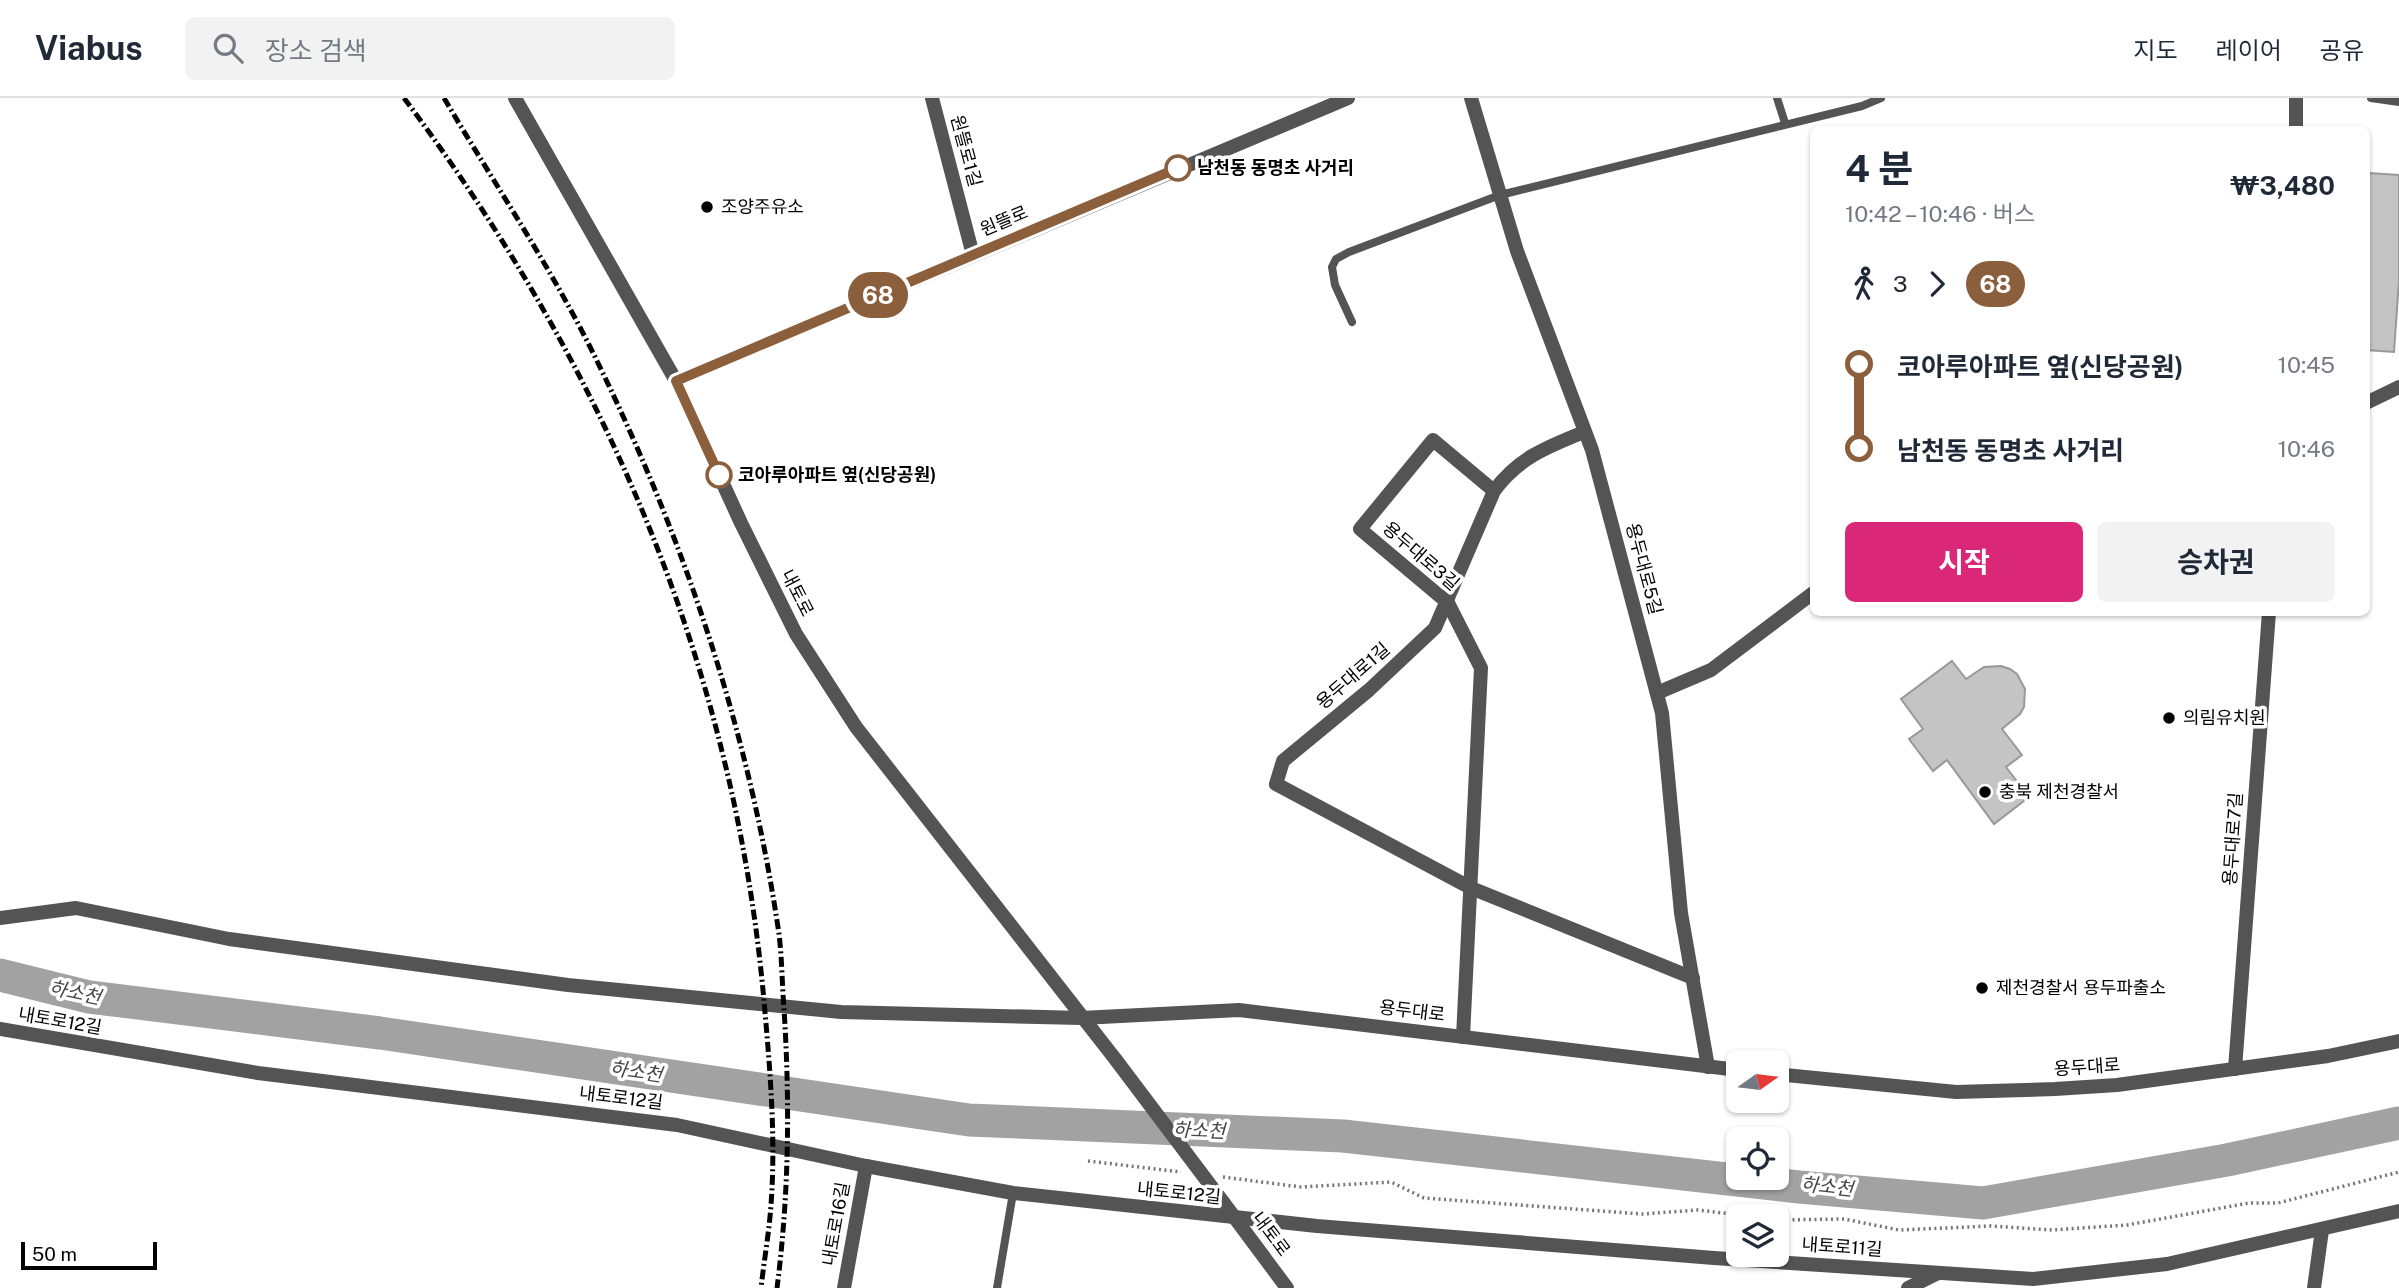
<!DOCTYPE html>
<html lang="ko">
<head>
<meta charset="utf-8">
<style>
	:root { --surface:#fff; --page:#f2f2f3; --text:#1f2937; --muted:#747a83; --line:#e0e1e3; --accent:#db2777 }
	body { margin:0; font-family:"Public Sans","Noto Sans KR",sans-serif; background:var(--page); color:var(--text); height:100vh; display:flex; flex-direction:column; font-size:26px; white-space:nowrap }
	* { box-sizing:border-box; margin:0 }
	p { font-size:23px; color:var(--muted) }
	.icon { flex:none; width:38px; height:38px; fill:none; stroke:currentColor; stroke-width:2; stroke-linecap:round; stroke-linejoin:round }
	.map { position:relative; flex:1; overflow:hidden }
	.side { position:absolute; left:1810px; top:28px; width:560px; height:490px; display:flex; flex-direction:column; background:var(--surface); border-radius:10px; box-shadow:0 2px 5px #0004 }
	.side>* { flex:none }
	.badge { padding:0 14px; border-radius:23px; font-size:24px; line-height:46px }
	.needle { width:46px; rotate:76deg }
	.tools { position:absolute; left:1726px; top:952px; display:grid; gap:14px }
	.tools a { display:grid; place-items:center; width:63px; height:63px; border-radius:10px; background:var(--surface); box-shadow:0 2px 5px #0004; font-size:35px }
	.scale { position:absolute; left:21px; bottom:18px; width:136px; box-sizing:border-box; padding-left:7px; border:4px solid #000; border-top:0; font-size:19px; line-height:24px; white-space:nowrap; color:#000; -webkit-text-stroke:5px #fff; paint-order:stroke }
	.map>.badge { position:absolute; translate:-50% -50%; box-shadow:0 0 0 4px #fff }
	.legs { display:flex; align-items:center; gap:10px; height:77px; padding:0 35px; font-size:23px }
	.legs p { margin-inline-start:auto }
	.head { display:flex; align-items:center; justify-content:space-between; height:119px; padding:0 35px }
	h1 { font-size:38px; font-weight:700; line-height:52px }
	.cta { display:flex; gap:14px; margin-top:auto; padding:14px 35px }
	.cta a { flex:1; height:80px; border-radius:10px; background:var(--accent); color:#fff; font-size:28px; font-weight:700; line-height:80px; text-align:center }
	.cta a+a { background:var(--page); color:var(--text) }
	ul { padding:0 35px; list-style:none }
	li { display:flex; align-items:center; gap:24px; height:84px; font-size:26px }
	li i { display:grid; place-items:center; width:10px; height:100%; margin:0 9px; background:currentColor }
	li i::after { content:''; width:18px; height:18px; margin:-9px; border:5px solid; border-radius:50%; background:var(--surface) }
	li p { margin-inline-start:auto }
	li:first-child i { background:linear-gradient(#0000 50%,currentColor 0) }
	li:last-child i { background:linear-gradient(currentColor 50%,#0000 0) }
	header { display:flex; align-items:center; gap:42px; box-sizing:border-box; height:98px; padding:0 35px; background:var(--surface); border-bottom:2px solid var(--line) }
	header strong { font-size:33px }
	nav { display:flex; gap:38px; margin-inline-start:auto; font-size:24px }
	.search { width:490px; height:63px; background:var(--page); display:flex; align-items:center; gap:18px; box-sizing:border-box; padding:0 24px; border-radius:10px; color:var(--muted); font-size:26px }
	.map>svg:first-child { display:block }
</style>
</head>
<body>
<header>
<strong>Viabus</strong>
<div class="search"><svg class="icon" aria-label="search" viewBox="0 0 24 24"><circle cx="10" cy="10" r="6"/><path d="M15 15l6 6"/></svg>장소 검색</div>
<nav><a>지도</a><a>레이어</a><a>공유</a></nav>
</header>
<div class="map">
<svg width="2399" height="1190" viewBox="0 0 2399 1190">
	<rect width="100%" height="100%" fill="#fff"/>
	<g fill="none" stroke-linecap="round" stroke-linejoin="round">
		<path stroke="#a2a2a2" stroke-width="33" d="M 0,877 L 89,899 L 380,935 L 969,1022 L 1343,1038 L 1799,1089 L 1983,1105 L 2227,1062 L 2399,1025"/>
	</g>
	<g fill="#c4c4c4" stroke="#989898" stroke-width="2">
		<path d="M 2369,75 L 2399,77 L 2399,182 L 2394,254 L 2366,252 Z"/>
		<path d="M 1952,563 L 1966,581 L 1984,569 L 2001,568 L 2010,571 L 2017,576 L 2025,591 L 2024,609 L 2020,616 L 2002,631 L 2022,657 L 2006,669 L 2029,699 L 1994,726 L 1947,662 L 1933,673 L 1909,641 L 1923,631 L 1901,601 Z"/>
	</g>
	<g fill="none" stroke-linecap="round" stroke-linejoin="round">
		<g stroke="#767676" stroke-width="3.5" stroke-dasharray="2 3.5" stroke-linecap="butt">
			<path d="M 1088,1063 L 1181,1074"/>
			<path d="M 1223,1079 L 1301,1089 L 1391,1084 L 1424,1100 L 1642,1116 L 1698,1112 L 1748,1118"/>
			<path d="M 1776,1122 L 1844,1121 L 1899,1132 L 1991,1128 L 2052,1132 L 2127,1127 L 2249,1105 L 2278,1105 L 2399,1074"/>
		</g>
		<g stroke="#545454" stroke-width="8">
			<path d="M 1777,0 L 1785,25"/>
			<path d="M 2371,0 L 2399,4"/>
			<path d="M 1352,224 L 1335,187 L 1332,169 L 1336,161 L 1349,154 L 1500,97 L 1862,8 L 1881,0"/>
			<path d="M 997,1190 L 1013,1095"/>
		</g>
		<g stroke="#545454" stroke-width="14">
			<path d="M 932,0 L 973,157"/>
			<path d="M 1471,0 L 1517,153 L 1592,352 L 1662,615 L 1681,815 L 1708,969"/>
			<path d="M 2366,305 L 2399,289"/>
			<path d="M 1584,334 C 1547,349 1518,360 1494,393 L 1435,530 L 1369,592 L 1283,663 L 1276,686 L 1471,790 L 1693,880"/>
			<path d="M 1657,595 L 1711,572 L 1813,495"/>
			<path d="M 0,931 L 258,975 L 677,1027 L 866,1068 L 1013,1095 L 1317,1128 L 1714,1160 L 2033,1181 L 2167,1166 L 2399,1113"/>
			<path d="M 1463,939 L 1481,570 L 1448,505 L 1360,431 L 1433,342 L 1494,393"/>
			<path d="M 844,1190 L 866,1068"/>
			<path d="M 1908,1190 L 1936,1176"/>
			<path d="M 2314,1190 L 2322,1132"/>
		</g>
		<g stroke="#545454" stroke-width="14">
			<path d="M 515,0 L 676,283 L 741,425 L 796,536 L 856,629 L 1116,962"/>
			<path d="M 2296,32 L 2296,0"/>
			<path d="M 676,283 L 1348,0"/>
			<path d="M 0,820 L 76,810 L 229,841 L 568,887 L 841,914 L 1081,920 L 1239,912 L 1738,972"/>
			<path d="M 2235,971 L 2269,514"/>
			<path d="M 1776,976 L 1956,994 L 2055,991 L 2117,987 L 2328,958 L 2399,943"/>
			<path d="M 1223,1104 L 1287,1190"/>
		</g>
		<g stroke="#000" stroke-width="5" stroke-dasharray="10 3.5 2 3.5" stroke-linecap="butt">
			<path d="M 404,0 C 604,267 734,568 764,903 C 770,970 776,1040 771,1107 C 769,1135 764,1163 761,1190"/>
			<path d="M 444,0 C 495,87 553,172 597,263 C 685,443 750,637 779,836 C 782,860 782,886 784,911 C 790,1005 789,1097 777,1190"/>
		</g>
		<path stroke="#545454" stroke-width="14" d="M 1116,962 L 1223,1104"/>
	</g>
	<g fill="none" stroke-linecap="round" stroke-linejoin="round">
		<defs>
			<path id="line-1" d="M 719,377 L 676,283 L 1178,70"/>
		</defs>
		<use href="#line-1" stroke="#fff" stroke-width="16"/>
		<use href="#line-1" stroke="#8b5e3c" stroke-width="10"/>
	</g>
	<g fill="#fff" stroke="#8b5e3c" stroke-width="3.5">
		<circle cx="1178" cy="70" r="12"/>
		<circle cx="719" cy="377" r="12"/>
	</g>
	<g fill="#000" stroke="#fff" stroke-width="2.5">
		<circle cx="707" cy="109" r="7"/>
		<circle cx="2169" cy="620" r="7"/>
		<circle cx="1985" cy="694" r="7"/>
		<circle cx="1982" cy="890" r="7"/>
	</g>
	<g text-anchor="middle" stroke-width="7" stroke-linejoin="round" paint-order="stroke">
		<g font-size="18" fill="#000" stroke="#fff">
			<text transform="translate(966 53) rotate(75)" y="6">원뜰로1길</text>
			<text transform="translate(1004 123) rotate(-23)" y="6">원뜰로</text>
			<text transform="translate(1421 458) rotate(41)" y="6">용두대로3길</text>
			<text transform="translate(1644 471) rotate(75)" y="6">용두대로5길</text>
			<text transform="translate(797 495) rotate(63)" y="6">내토로</text>
			<text transform="translate(1353 578) rotate(-41)" y="6">용두대로1길</text>
			<text transform="translate(2233 741) rotate(-86)" y="6">용두대로7길</text>
			<text transform="translate(1412 913) rotate(7)" y="6">용두대로</text>
			<text transform="translate(60 923) rotate(10)" y="6">내토로12길</text>
			<text transform="translate(2087 969) rotate(-4)" y="6">용두대로</text>
			<text transform="translate(621 1000) rotate(7)" y="6">내토로12길</text>
			<text transform="translate(1179 1095) rotate(6)" y="6">내토로12길</text>
			<text transform="translate(836 1126) rotate(-80)" y="6">내토로16길</text>
			<text transform="translate(1271 1136) rotate(53)" y="6">내토로</text>
			<text transform="translate(1842 1149) rotate(4)" y="6">내토로11길</text>
		</g>
		<g font-size="18" font-weight="bold" fill="#000" stroke="#fff" text-anchor="start">
			<text x="1197" y="76">남천동 동명초 사거리</text>
			<text x="738" y="383">코아루아파트 옆(신당공원)</text>
		</g>
		<g font-size="18" fill="#000" stroke="#fff" text-anchor="start">
			<text x="721" y="115">조양주유소</text>
			<text x="2183" y="626">의림유치원</text>
			<text x="1999" y="700">충북 제천경찰서</text>
			<text x="1996" y="896">제천경찰서 용두파출소</text>
		</g>
		<g font-size="19" font-style="italic" fill="#434343" stroke="#fff">
			<text transform="translate(75 894) rotate(12)" y="7">하소천</text>
			<text transform="translate(636 973) rotate(8)" y="7">하소천</text>
			<text transform="translate(1199 1032) rotate(2)" y="7">하소천</text>
			<text transform="translate(1827 1088) rotate(6)" y="7">하소천</text>
		</g>
	</g>
</svg>
<div class="tools">
<a><svg class="needle" viewBox="-14 -14 28 28"><path d="M0-13l5 13h-10z" fill="#e53935"/><path d="M0 13l5-13h-10z" fill="#747a83"/></svg></a>
<a><svg class="icon" aria-label="locate" viewBox="0 0 24 24"><circle cx="12" cy="12" r="6"/><path d="M12 2v4M12 18v4M2 12h4M18 12h4"/></svg></a>
<a><svg class="icon" aria-label="layers" viewBox="0 0 24 24"><path d="M12 4l9 5-9 5-9-5zM3 14l9 5 9-5"/></svg></a>
</div>
<div class="scale">50 m</div>
<b class="badge" style="left:878px;top:197px;background:#8b5e3c;color:#fff">68</b>
<section class="side">
<div class="head"><div><h1>4 분</h1><p>10:42 – 10:46 · 버스</p></div><b>₩3,480</b></div>
<div class="legs"><svg class="icon" aria-label="walk" viewBox="0 0 24 24"><circle cx="13" cy="4" r="2"/><path d="M13 8l-2 6 4 7M11 14l-3 7M7 12l3-4h3l4 4"/></svg>3<svg class="icon" aria-label="forward" viewBox="0 0 24 24"><path d="M9 5l7 7-7 7"/></svg><b class="badge" style="background:#8b5e3c;color:#fff">68</b></div>
<ul>
<li><i style="color:#8b5e3c"></i><b>코아루아파트 옆(신당공원)</b><p>10:45</p></li>
<li><i style="color:#8b5e3c"></i><b>남천동 동명초 사거리</b><p>10:46</p></li>
</ul>
<div class="cta"><a>시작</a><a>승차권</a></div>
</section>
</div>
</body>
</html>
